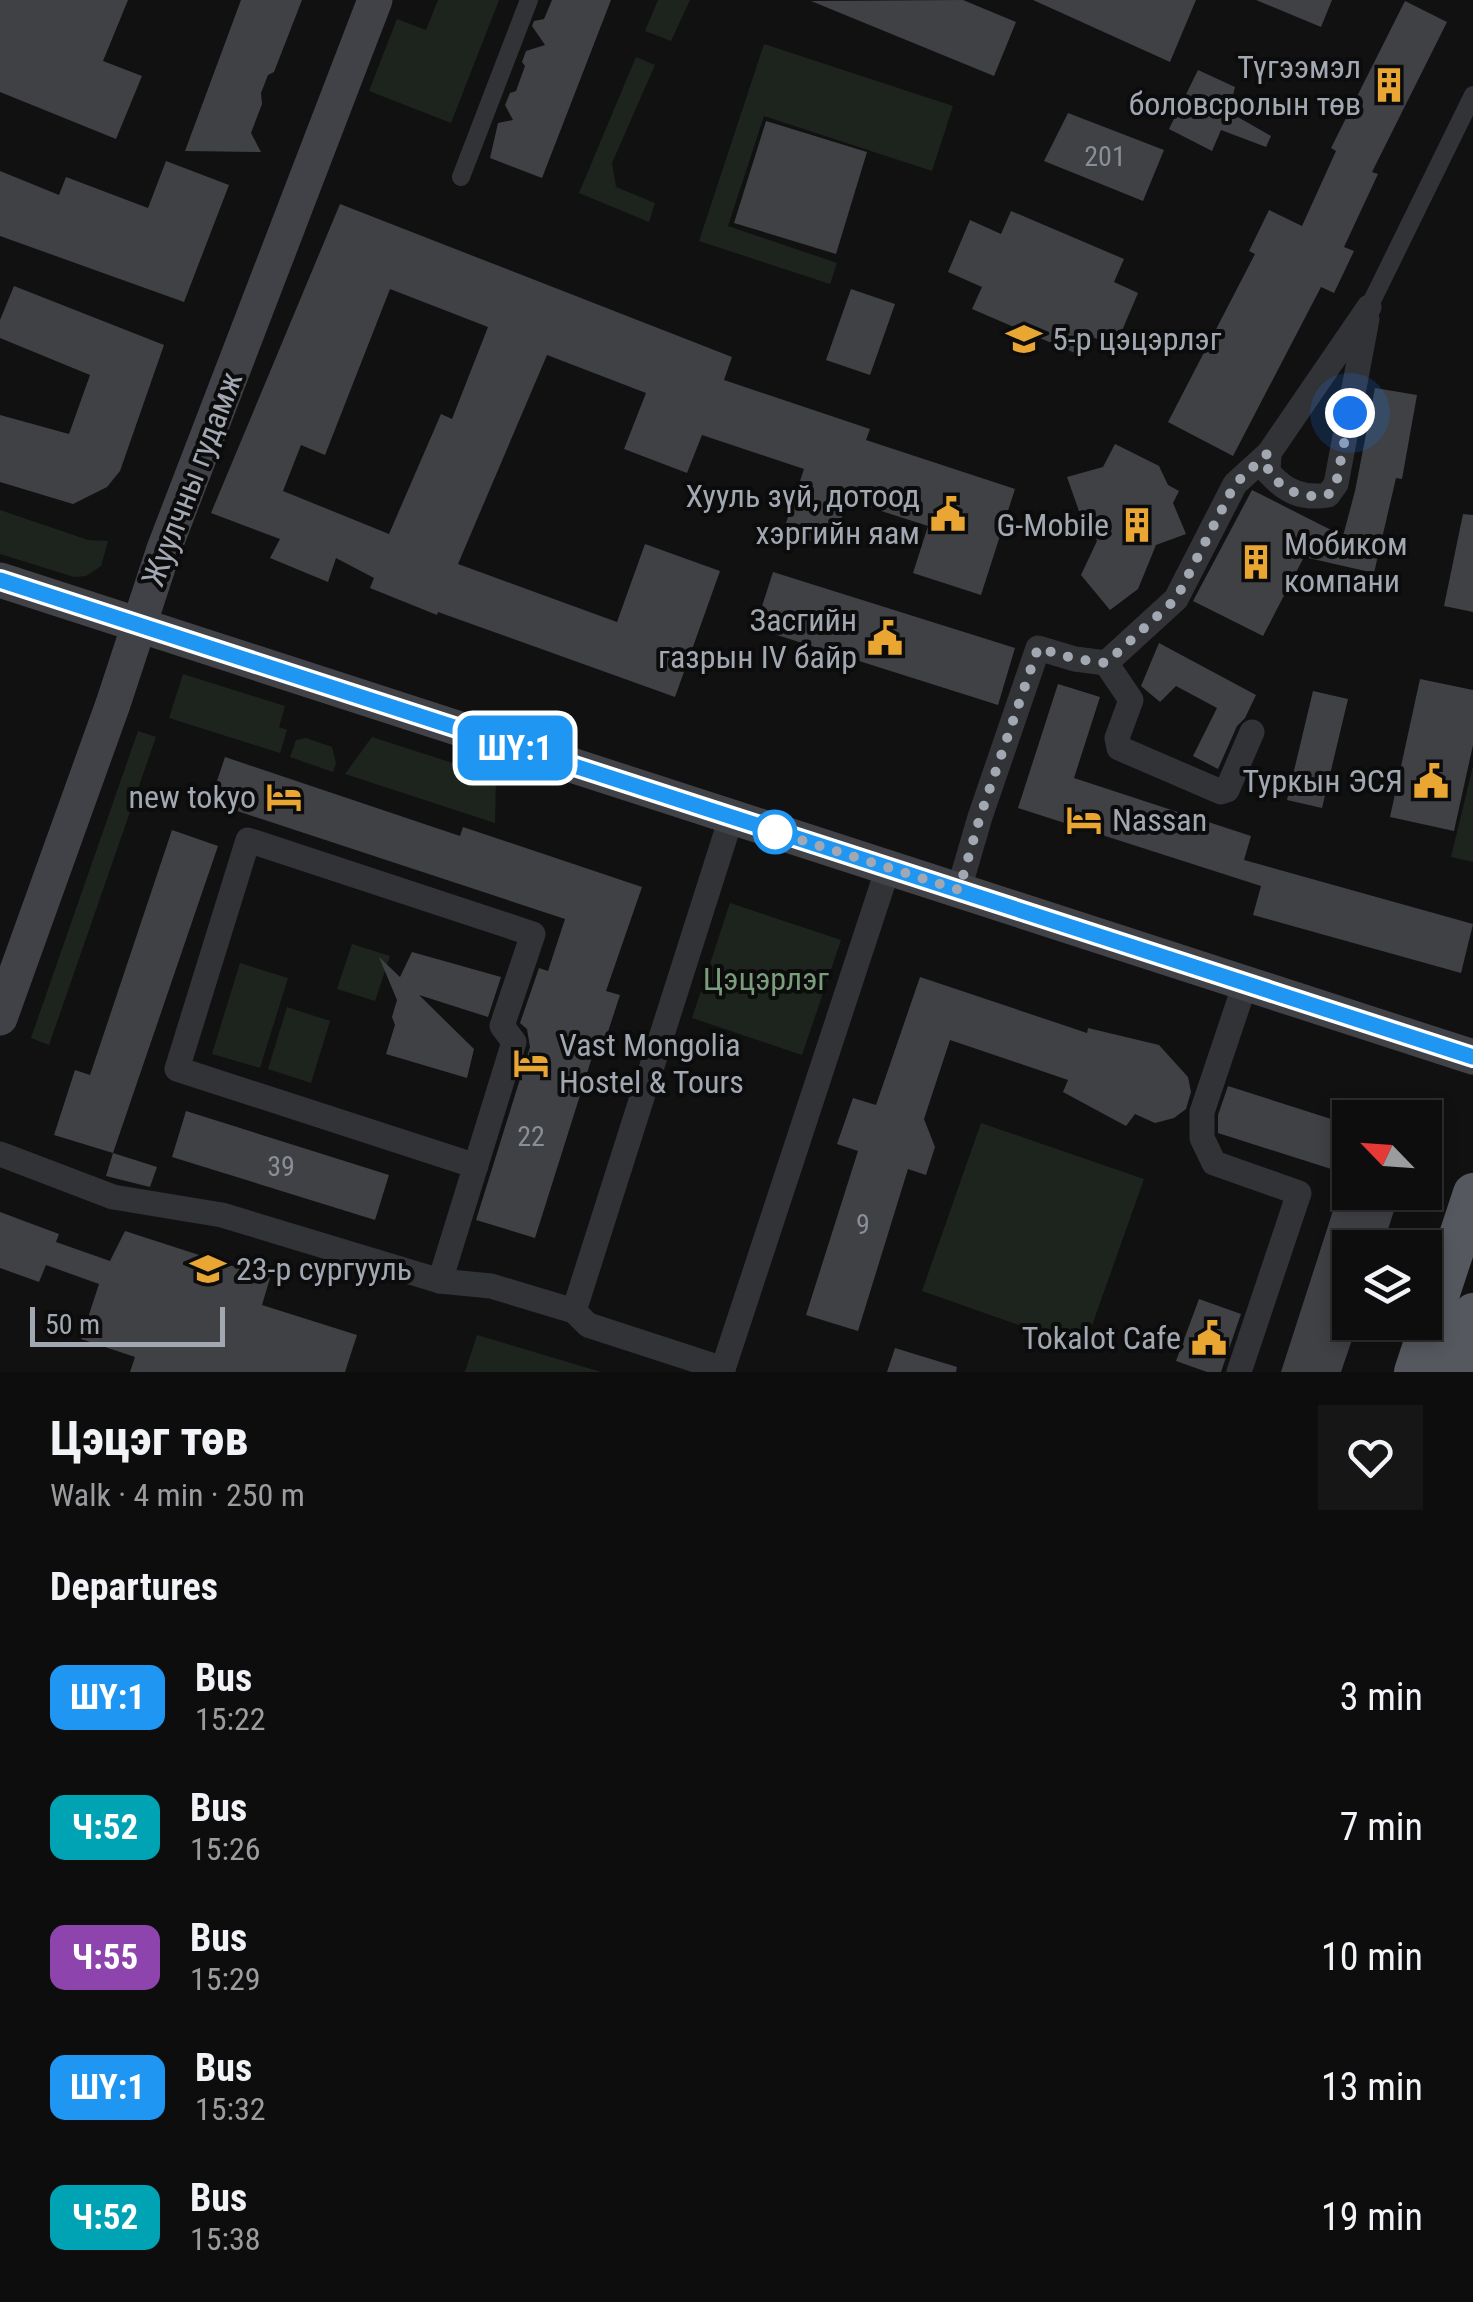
<!DOCTYPE html>
<html lang="en">
<head>
<meta charset="utf-8">
<style>
	:root { --surface:#0d0d0e; --page:#161617; --text:#f1f3f6; --muted:#9a9c9e; --line:#2d2d2e }
	body { margin:0; font-family:"Roboto Condensed",sans-serif; background:var(--page); color:var(--text); height:100vh; display:flex; flex-direction:column; font-size:38px; white-space:nowrap }
	* { box-sizing:border-box; margin:0 }
	p { font-size:32px; color:var(--muted) }
	.icon { flex:none; width:55px; height:55px; fill:none; stroke:currentColor; stroke-width:2; stroke-linecap:round; stroke-linejoin:round }
	.map { position:relative; height:1372px; overflow:hidden }
	.sheet { display:flex; flex-direction:column; background:var(--surface); flex:1 }
	.sheet>* { flex:none }
	.badge { padding:0 20px; border-radius:15px; font-size:35px; line-height:65px }
	.needle { width:65px; rotate:295deg }
	.buttons { position:absolute; left:1332px; top:1100px; display:grid; gap:20px }
	.buttons a { display:grid; place-items:center; width:110px; height:110px; border-radius:0px; background:var(--surface); box-shadow:0 5px 15px #0003,0 0 0 2px var(--line); font-size:50px }
	.scale { position:absolute; left:30px; bottom:25px; width:195px; box-sizing:border-box; padding-left:10px; border:5px solid #a2a8b2; border-top:0; font-size:28px; line-height:35px; white-space:nowrap; color:#a2a8b2; -webkit-text-stroke:8px #0c0c0d; paint-order:stroke }
	.you { position:absolute; width:50px; height:50px; margin:-25px; border:8px solid #fff; border-radius:50%; background:#1a73e8; box-shadow:0 0 0 15px #1a73e833 }
	.map>.badge { position:absolute; translate:-50% -50%; box-shadow:0 0 0 5px #fff }
	h2 { padding:0 50px; font-size:38px; line-height:90px }
	.round { display:grid; place-items:center; flex:none; width:105px; height:105px; border-radius:0px; background:var(--page) }
	.headline { display:flex; align-items:center; justify-content:space-between; height:170px; padding:0 50px }
	h1 { font-size:48px; font-weight:700; line-height:75px }
	ul { padding:0; list-style:none }
	li { display:flex; align-items:center; gap:30px; height:130px; padding:0 50px }
	li div { flex:1 }
	li b { display:block; font-size:38px }
	li em { font-style:normal }
	li .badge { min-width:110px; font-weight:700; text-align:center }
	.map>svg:first-child { display:block }
</style>
</head>
<body>
<div class="map">
<svg width="1473" height="1372" viewBox="0 0 1473 1372">
	<rect width="100%" height="100%" fill="#111112"/>
	<g fill="#1d241e">
		<path d="M 438,0 L 499,0 L 451,123 L 369,91 L 397,19 L 426,30 Z"/>
		<path d="M 658,0 L 690,0 L 671,41 L 645,31 Z"/>
		<path d="M 764,44 L 953,106 L 932,171 L 764,116 L 728,226 L 837,263 L 830,284 L 699,241 Z"/>
		<path d="M 636,57 L 655,65 L 612,163 L 616,187 L 655,203 L 649,222 L 579,193 Z"/>
		<path d="M 0,510 L 88,540 L 108,541 L 101,566 L 86,576 L 74,577 L 0,554 Z"/>
		<path d="M 183,674 L 285,706 L 279,727 L 287,730 L 280,753 L 169,718 Z"/>
		<path d="M 138,731 L 156,737 L 49,1045 L 31,1038 Z"/>
		<path d="M 372,737 L 496,777 L 495,823 L 345,774 Z"/>
		<path d="M 306,738 L 332,747 L 336,763 L 333,772 L 290,757 L 296,740 Z"/>
		<path d="M 1473,766 L 1473,862 L 1451,857 Z"/>
		<path d="M 730,903 L 841,940 L 802,1055 L 692,1018 Z"/>
		<path d="M 352,944 L 390,956 L 375,1001 L 337,989 Z"/>
		<path d="M 240,963 L 288,978 L 260,1068 L 212,1054 Z"/>
		<path d="M 287,1007 L 330,1021 L 311,1083 L 268,1069 Z"/>
		<path d="M 981,1123 L 1144,1179 L 1084,1348 L 922,1291 Z"/>
		<path d="M 477,1335 L 601,1372 L 465,1372 Z"/>
	</g>
	<g fill="#404145" fill-rule="evenodd">
		<path d="M 0,0 L 128,0 L 103,61 L 142,76 L 116,139 L 0,92 Z"/>
		<path d="M 241,0 L 302,0 L 274,72 L 268,75 L 261,93 L 262,104 L 251,133 L 261,152 L 185,151 Z"/>
		<path d="M 552,0 L 611,0 L 542,178 L 490,158 L 498,123 L 513,120 L 505,105 L 510,93 L 516,91 L 525,66 L 522,62 L 526,51 L 545,45 L 532,26 L 534,21 L 544,19 Z"/>
		<path d="M 963,0 L 1016,22 L 994,76 L 811,1 Z"/>
		<path d="M 1033,0 L 1196,0 L 1170,62 Z"/>
		<path d="M 1256,0 L 1332,0 L 1321,27 Z"/>
		<path d="M 1405,1 L 1447,22 L 1372,172 L 1378,174 L 1344,247 L 1354,251 L 1334,293 L 1321,287 L 1233,456 L 1168,422 L 1255,254 L 1249,251 L 1269,210 L 1302,226 L 1336,151 L 1331,148 Z"/>
		<path d="M 1198,70 L 1235,87 L 1229,112 L 1271,136 L 1266,147 L 1221,130 L 1212,151 L 1169,129 Z"/>
		<path d="M 1068,113 L 1164,150 L 1143,201 L 1044,161 Z"/>
		<path d="M 766,121 L 867,152 L 836,254 L 734,223 Z"/>
		<path d="M 166,161 L 229,185 L 184,302 L 0,236 L 0,171 L 59,195 L 66,177 L 148,208 Z"/>
		<path d="M 340,204 L 732,357 L 724,380 L 870,429 L 866,440 L 1015,489 L 981,595 L 913,573 L 928,526 L 847,500 L 832,548 L 783,532 L 804,469 L 702,435 L 687,473 L 624,449 L 646,393 L 547,355 L 458,564 L 617,622 L 645,544 L 720,571 L 675,697 L 438,612 L 437,615 L 370,588 L 374,578 L 336,558 L 328,582 L 270,558 L 280,539 L 211,513 ZM 390,289 L 488,327 L 452,419 L 441,414 L 389,534 L 283,491 L 301,445 L 325,455 Z"/>
		<path d="M 1011,211 L 1124,259 L 1114,282 L 1138,293 L 1115,347 L 1090,336 L 1082,356 L 972,309 L 982,287 L 948,272 L 970,220 L 1001,234 Z"/>
		<path d="M 14,286 L 164,345 L 120,471 L 107,487 L 73,504 L 0,482 L 0,415 L 69,434 L 90,375 L 0,338 L 0,320 Z"/>
		<path d="M 851,289 L 895,304 L 870,375 L 826,360 Z"/>
		<path d="M 1375,388 L 1417,395 L 1402,479 L 1396,478 L 1374,573 L 1304,557 L 1263,636 L 1193,601 L 1252,490 L 1343,536 L 1355,491 Z"/>
		<path d="M 1115,444 L 1159,466 L 1168,485 L 1179,491 L 1173,503 L 1186,534 L 1156,545 L 1138,589 L 1110,610 L 1081,575 L 1097,541 L 1088,516 L 1079,511 L 1067,477 L 1103,467 Z"/>
		<path d="M 1463,514 L 1473,515 L 1473,612 L 1444,606 Z"/>
		<path d="M 773,572 L 1015,648 L 998,705 L 755,628 Z"/>
		<path d="M 1159,643 L 1256,695 L 1245,718 L 1237,726 L 1218,769 L 1193,756 L 1217,708 L 1176,686 L 1160,702 L 1141,686 Z"/>
		<path d="M 1420,679 L 1473,690 L 1473,745 L 1454,831 L 1390,817 Z"/>
		<path d="M 1058,684 L 1100,697 L 1074,778 L 1251,836 L 1244,860 L 1473,924 L 1461,973 L 1253,915 L 1261,886 L 1018,808 Z"/>
		<path d="M 1313,691 L 1348,699 L 1322,808 L 1287,800 Z"/>
		<path d="M 225,757 L 460,836 L 463,827 L 642,887 L 606,991 L 620,995 L 601,1053 L 594,1051 L 535,1238 L 476,1220 L 530,1047 L 527,1029 L 520,1023 L 539,968 L 548,971 L 565,919 L 210,802 Z"/>
		<path d="M 172,830 L 218,846 L 113,1153 L 54,1135 L 75,1070 L 90,1075 Z"/>
		<path d="M 412,952 L 501,977 L 488,1017 L 419,995 L 474,1049 L 467,1078 L 386,1054 L 395,1025 L 392,1017 L 397,1000 L 379,957 L 400,977 Z"/>
		<path d="M 920,977 L 1087,1033 L 1088,1028 L 1159,1045 L 1188,1077 L 1191,1092 L 1186,1109 L 1174,1118 L 1155,1123 L 1135,1114 L 1126,1126 L 1063,1092 L 1068,1080 L 950,1040 L 924,1119 L 935,1147 L 926,1175 L 908,1169 L 858,1331 L 806,1315 L 858,1151 L 837,1144 L 853,1098 L 876,1105 Z"/>
		<path d="M 1228,1086 L 1350,1125 L 1350,1175 L 1218,1133 L 1218,1115 Z"/>
		<path d="M 186,1111 L 389,1175 L 375,1220 L 172,1157 Z"/>
		<path d="M 113,1153 L 157,1167 L 150,1187 L 106,1176 Z"/>
		<path d="M 1339,1192 L 1400,1192 L 1382,1248 L 1350,1248 L 1350,1322 L 1358,1322 L 1341,1372 L 1281,1372 Z"/>
		<path d="M 0,1212 L 59,1234 L 56,1242 L 110,1261 L 125,1231 L 270,1278 L 262,1305 L 357,1335 L 345,1372 L 130,1372 L 135,1357 L 81,1339 L 99,1284 L 46,1265 L 39,1282 L 0,1268 Z"/>
		<path d="M 1199,1299 L 1241,1314 L 1221,1372 L 1207,1372 L 1176,1361 Z"/>
		<path d="M 895,1348 L 957,1367 L 956,1372 L 887,1372 Z"/>
	</g>
	<g fill="none" stroke-linecap="round" stroke-linejoin="round">
		<g stroke="#323337" stroke-width="18">
			<path d="M 461,177 L 529,0"/>
			<path d="M 1369,307 L 1473,95"/>
		</g>
		<g stroke="#323337" stroke-width="25">
			<path d="M 1269,453 L 1268,472 C 1286,492 1302,499 1328,495 L 1336,484 L 1367,319"/>
			<path d="M 1106,663 L 1131,700 L 1117,738 L 1119,748 L 1221,792 L 1227,790 L 1252,732"/>
			<path d="M 959,889 L 980,817 L 1038,648 L 1075,659 L 1106,663 L 1176,599 L 1235,484 L 1269,453 L 1369,307"/>
			<path d="M 0,1154 L 113,1197 L 222,1215 L 440,1281 L 491,1286 L 574,1311 L 588,1325 L 723,1369"/>
			<path d="M 440,1281 L 514,1042 L 502,1026 L 533,934 L 248,840 L 177,1069 L 476,1166"/>
			<path d="M 574,1311 L 731,818"/>
			<path d="M 723,1369 L 888,868"/>
			<path d="M 1239,1372 L 1299,1193 L 1214,1163 L 1202,1138 L 1202,1112 L 1245,984"/>
		</g>
		<g stroke="#404247" stroke-width="35">
			<path d="M 0,580 L 1473,1057"/>
			<path d="M 0,1018 L 113,704 L 164,549 L 375,0"/>
		</g>
		<g stroke="#56585f" stroke-width="40">
			<path d="M 1414,1372 L 1473,1193"/>
			<path d="M 1454,1372 L 1473,1313"/>
		</g>
	</g>
	<g fill="none" stroke-linecap="round" stroke-linejoin="round">
		<defs>
			<path id="line" d="M 0,580 L 1473,1057"/>
		</defs>
		<use href="#line" stroke="#fff" stroke-width="22"/>
		<use href="#line" stroke="#1f96f2" stroke-width="15"/>
		<path stroke="#a2a8b2" stroke-width="10" stroke-dasharray="0 18" d="M 775,832 L 763,828 L 959,890 L 980,817 L 1038,648 L 1076,659 L 1106,663 L 1176,599 L 1235,484 L 1268,453 L 1268,472 C 1286,492 1302,499 1328,495 L 1336,484 L 1350,413"/>
	</g>
	<defs>
		<symbol id="building-bare" viewBox="-9 -9 18 18"><path d="M-4-6H4V6H1V3H-1V6H-4ZM-2.5-4.3h1.7v1.8h-1.7ZM.8-4.3h1.7v1.8H.8ZM-2.5-1h1.7V.8h-1.7ZM.8-1h1.7V.8H.8Z" fill="#e9a632" stroke="#0c0c0d" stroke-width="2.5" paint-order="stroke"/></symbol>
		<symbol id="school-bare" viewBox="-9 -9 18 18"><path d="M0-5L7-2L0 1L-7-2ZM-4 1L0 2.5L4 1V4Q0 6-4 4Z" fill="#e9a632" stroke="#0c0c0d" stroke-width="2.5" paint-order="stroke"/></symbol>
		<symbol id="civic-bare" viewBox="-9 -9 18 18"><path d="M-.6-6.5H3V-4.5H.6V-3L4-1V1h2V6H-6V1h2V-1L-.6-3ZM-1.2 2.5V6h2.4V2.5Z" fill="#e9a632" stroke="#0c0c0d" stroke-width="2.5" paint-order="stroke"/></symbol>
		<symbol id="hotel-bare" viewBox="-9 -9 18 18"><path d="M-6-4.5h1.5V1H6V5H4.5V3h-9V5H-6ZM-4 0a1.8 1.8 0 1 1 3.6 0ZM.5 0V-2.5h3Q6-2.5 6 0Z" fill="#e9a632" stroke="#0c0c0d" stroke-width="2.5" paint-order="stroke"/></symbol>
	</defs>
	<g fill-rule="evenodd">
		<use href="#building-bare" x="1364" y="60" width="50" height="50"/>
		<use href="#school-bare" x="999" y="314" width="50" height="50"/>
		<use href="#civic-bare" x="923" y="489" width="50" height="50"/>
		<use href="#building-bare" x="1112" y="500" width="50" height="50"/>
		<use href="#building-bare" x="1231" y="537" width="50" height="50"/>
		<use href="#civic-bare" x="860" y="613" width="50" height="50"/>
		<use href="#civic-bare" x="1406" y="756" width="50" height="50"/>
		<use href="#hotel-bare" x="259" y="772" width="50" height="50"/>
		<use href="#hotel-bare" x="1059" y="795" width="50" height="50"/>
		<use href="#hotel-bare" x="506" y="1038" width="50" height="50"/>
		<use href="#school-bare" x="183" y="1244" width="50" height="50"/>
		<use href="#civic-bare" x="1184" y="1313" width="50" height="50"/>
	</g>
	<circle fill="#fff" stroke="#1f96f2" stroke-width="5" cx="775" cy="832" r="20"/>
	<g text-anchor="middle" stroke-width="8" stroke-linejoin="round" paint-order="stroke">
		<g font-size="28" fill="#8a8e97">
			<text x="1105" y="166">201</text>
			<text x="531" y="1146">22</text>
			<text x="281" y="1176">39</text>
			<text x="863" y="1234">9</text>
		</g>
		<g font-size="32" fill="#a2a8b2" stroke="#0c0c0d" text-anchor="end">
			<text x="1361" y="78">Түгээмэл<tspan x="1361" dy="37">боловсролын төв</tspan></text>
			<text x="1052" y="350" text-anchor="start">5-р цэцэрлэг</text>
			<text x="920" y="507">Хууль зүй, дотоод<tspan x="920" dy="37">хэргийн яам</tspan></text>
			<text x="1109" y="536">G-Mobile</text>
			<text x="1284" y="555" text-anchor="start">Мобиком<tspan x="1284" dy="37">компани</tspan></text>
			<text x="857" y="631">Засгийн<tspan x="857" dy="37">газрын IV байр</tspan></text>
			<text x="1403" y="792">Туркын ЭСЯ</text>
			<text x="256" y="808">new tokyo</text>
			<text x="1112" y="831" text-anchor="start">Nassan</text>
			<text x="559" y="1056" text-anchor="start">Vast Mongolia<tspan x="559" dy="37">Hostel &amp; Tours</tspan></text>
			<text x="236" y="1280" text-anchor="start">23-р сургууль</text>
			<text x="1181" y="1349">Tokalot Cafe</text>
		</g>
		<g font-size="32" fill="#a2a8b2" stroke="#0c0c0d">
			<text transform="translate(192 479) rotate(-69)" y="11">Жуулчны гудамж</text>
		</g>
		<g font-size="32" fill="#7a9d7b" stroke="#0c0c0d">
			<text x="766" y="990">Цэцэрлэг</text>
		</g>
	</g>
</svg>
<div class="buttons">
<a><svg class="needle" viewBox="-14 -14 28 28"><path d="M0-13l5 13h-10z" fill="#e53935"/><path d="M0 13l5-13h-10z" fill="#9a9c9e"/></svg></a>
<a><svg class="icon" aria-label="layers" viewBox="0 0 24 24"><path d="M12 4l9 5-9 5-9-5zM3 14l9 5 9-5"/></svg></a>
</div>
<div class="scale">50 m</div>
<div class="you" style="left:1350px;top:413px"></div>
<b class="badge" style="left:515px;top:748px;background:#1f96f2;color:#fff">ШҮ:1</b>
</div>
<section class="sheet">
<div class="headline"><div><h1>Цэцэг төв</h1><p>Walk · 4 min · 250 m</p></div><a class="round"><svg class="icon" aria-label="heart" viewBox="0 0 24 24"><path d="M12 20l-8-8c-3-5 5-10 8-4 3-6 11-1 8 4z"/></svg></a></div>
<h2>Departures</h2>
<ul>
<li><span class="badge" style="background:#1f96f2;color:#fff">ШҮ:1</span><div><b>Bus</b><p>15:22</p></div><em>3 min</em></li>
<li><span class="badge" style="background:#00a3b4;color:#fff">Ч:52</span><div><b>Bus</b><p>15:26</p></div><em>7 min</em></li>
<li><span class="badge" style="background:#8e44ad;color:#fff">Ч:55</span><div><b>Bus</b><p>15:29</p></div><em>10 min</em></li>
<li><span class="badge" style="background:#1f96f2;color:#fff">ШҮ:1</span><div><b>Bus</b><p>15:32</p></div><em>13 min</em></li>
<li><span class="badge" style="background:#00a3b4;color:#fff">Ч:52</span><div><b>Bus</b><p>15:38</p></div><em>19 min</em></li>
</ul>
</section>
</body>
</html>
